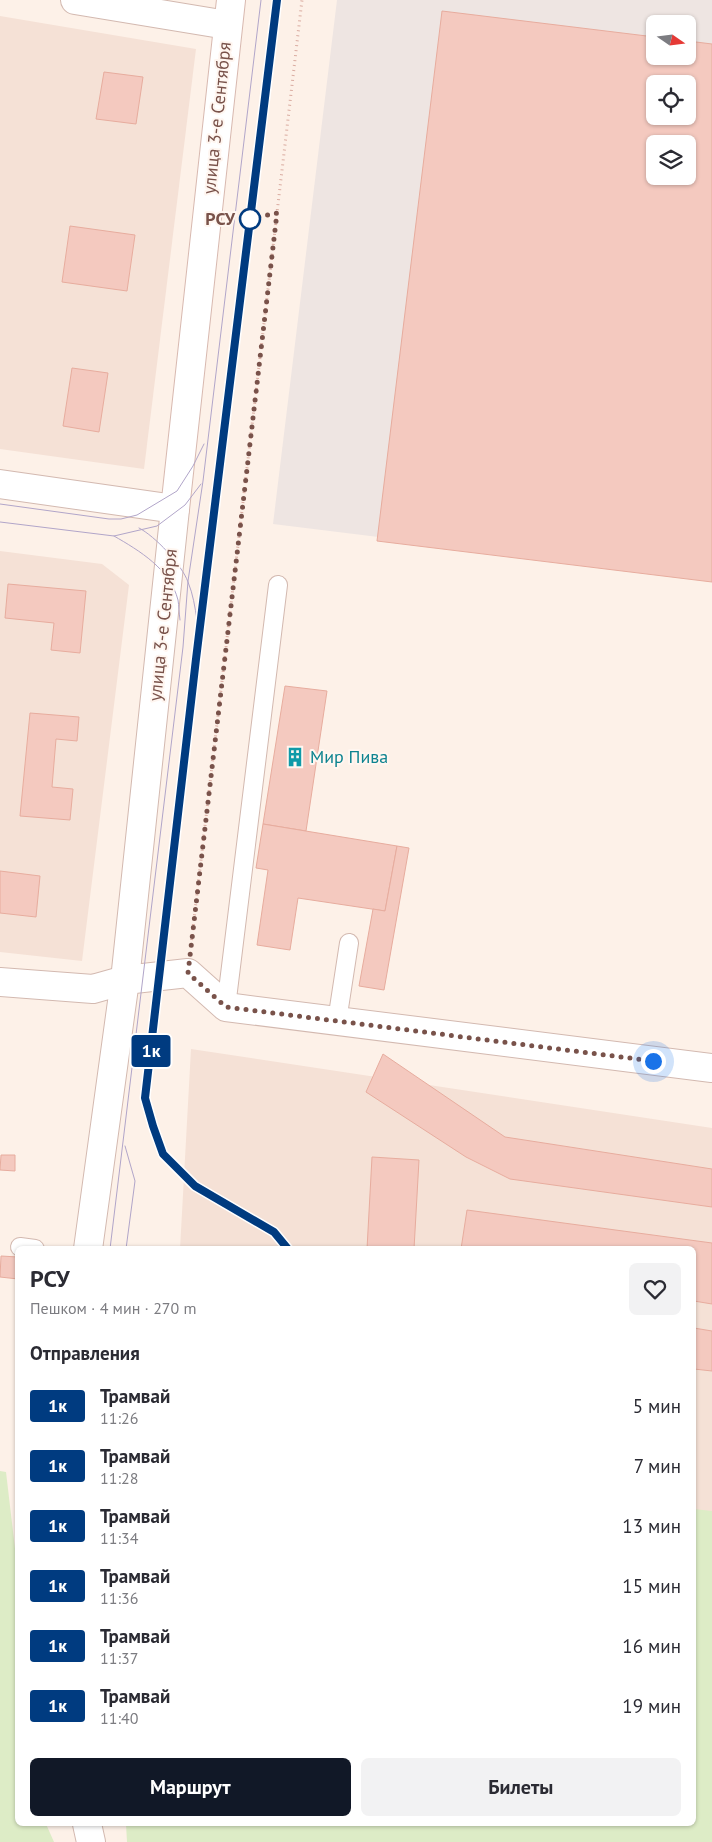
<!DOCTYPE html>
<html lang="ru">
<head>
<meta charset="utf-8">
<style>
	:root { --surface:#fff; --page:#f2f2f3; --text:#2b2b33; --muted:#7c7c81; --accent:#111827 }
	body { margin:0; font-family:"PT Sans",sans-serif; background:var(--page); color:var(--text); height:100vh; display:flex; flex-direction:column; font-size:19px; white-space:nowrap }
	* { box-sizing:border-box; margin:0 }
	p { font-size:16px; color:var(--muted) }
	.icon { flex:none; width:28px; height:28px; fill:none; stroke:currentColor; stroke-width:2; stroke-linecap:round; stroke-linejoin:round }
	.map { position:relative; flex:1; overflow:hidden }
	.side { position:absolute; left:15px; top:1246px; width:681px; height:580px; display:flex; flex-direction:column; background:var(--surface); border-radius:8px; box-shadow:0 1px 4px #0004 }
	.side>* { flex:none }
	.badge { padding:0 10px; border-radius:4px; font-size:18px; line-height:32px }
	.needle { width:32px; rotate:104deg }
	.controls { position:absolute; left:646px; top:15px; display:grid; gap:10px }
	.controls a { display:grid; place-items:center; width:50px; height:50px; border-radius:8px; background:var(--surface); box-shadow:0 1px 4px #0004; font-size:25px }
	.you { position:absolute; width:25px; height:25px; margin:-12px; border:4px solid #fff; border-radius:50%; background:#1a73e8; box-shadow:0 0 0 8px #1a73e833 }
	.map>.badge { position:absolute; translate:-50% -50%; box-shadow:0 0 0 2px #fff }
	h2 { padding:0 15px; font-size:19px; line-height:45px }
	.round { display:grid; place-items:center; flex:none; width:52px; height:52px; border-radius:8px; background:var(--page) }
	.overview { display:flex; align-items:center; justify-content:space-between; height:85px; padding:0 15px }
	h1 { font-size:24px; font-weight:700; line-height:38px }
	.button { display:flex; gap:10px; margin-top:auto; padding:10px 15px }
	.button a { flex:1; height:58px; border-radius:8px; background:var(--accent); color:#fff; font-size:20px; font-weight:700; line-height:58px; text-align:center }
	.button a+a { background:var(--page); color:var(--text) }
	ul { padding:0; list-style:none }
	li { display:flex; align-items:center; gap:15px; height:60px; padding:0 15px }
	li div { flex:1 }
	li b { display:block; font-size:19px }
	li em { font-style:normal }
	li .badge { min-width:55px; font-weight:700; text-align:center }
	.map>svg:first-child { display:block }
</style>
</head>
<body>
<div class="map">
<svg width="712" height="1842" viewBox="0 0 712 1842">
	<rect width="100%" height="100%" fill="#fdf1e8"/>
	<g fill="#f5e1d6">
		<path d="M 0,16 L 196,49 L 144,469 L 0,449 Z"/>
		<path d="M 0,551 L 102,564 L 129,585 L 82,961 L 0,952 Z"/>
		<path d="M 191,1049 L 712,1128 L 712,1842 L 180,1842 L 694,1824 L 694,1249 L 180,1249 Z"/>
	</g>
	<path fill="#eee5e2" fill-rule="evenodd" d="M 337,0 L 712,0 L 712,578 L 273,524 ZM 655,24 L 688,24 L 688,56 L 655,56 ZM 655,84 L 688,84 L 688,116 L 655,116 ZM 655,144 L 688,144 L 688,176 L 655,176 Z"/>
	<g fill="#ddecc6">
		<path d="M 0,1471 L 6,1472 L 18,1574 L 18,1824 L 46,1824 L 54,1842 L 0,1842 Z"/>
		<path d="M 694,1509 L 712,1511 L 712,1842 L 127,1842 L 126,1824 L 694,1824 Z"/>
	</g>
	<g fill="#f4c9bf" stroke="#e7ac9e" fill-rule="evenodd">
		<path d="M 442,11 L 655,37 L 655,56 L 688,56 L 688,41 L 712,44 L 712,582 L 377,541 ZM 655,84 L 688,84 L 688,116 L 655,116 ZM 655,144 L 688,144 L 688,176 L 655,176 Z"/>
		<path d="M 104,72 L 143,77 L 136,124 L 96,119 Z"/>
		<path d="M 70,226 L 135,235 L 127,291 L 62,282 Z"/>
		<path d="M 72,368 L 108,373 L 99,432 L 63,426 Z"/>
		<path d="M 8,584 L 86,591 L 80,653 L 51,650 L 54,623 L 5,618 Z"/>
		<path d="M 285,686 L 327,691 L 306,831 L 263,824 Z"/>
		<path d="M 30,713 L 79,717 L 77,741 L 56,739 L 52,787 L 73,789 L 70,820 L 20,816 Z"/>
		<path d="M 263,824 L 397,846 L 385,911 L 298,898 L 290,950 L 257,945 L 268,870 L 256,868 Z"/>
		<path d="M 397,846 L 409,848 L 384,990 L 359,986 L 373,909 L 385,911 Z"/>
		<path d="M 0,871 L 40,876 L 36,917 L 0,913 Z"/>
		<path d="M 383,1054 L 505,1137 L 712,1169 L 712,1207 L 510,1179 L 466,1157 L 366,1092 Z"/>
		<path d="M 1,1155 L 15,1155 L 15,1171 L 0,1170 Z"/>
		<path d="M 372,1157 L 419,1160 L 414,1249 L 367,1249 Z"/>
		<path d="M 467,1210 L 712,1243 L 712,1304 L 694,1301 L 694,1249 L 461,1249 Z"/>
		<path d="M 1,1256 L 18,1257 L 18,1279 L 0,1277 Z"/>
		<path d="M 694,1328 L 712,1331 L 712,1371 L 694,1369 Z"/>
	</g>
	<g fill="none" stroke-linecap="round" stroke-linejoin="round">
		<defs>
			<g id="lane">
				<path d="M 226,1007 L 278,585"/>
				<path d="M 337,1021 L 349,943"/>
				<path d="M 20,1247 L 35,1249"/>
			</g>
			<g id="street">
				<path d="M 75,0 L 227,25"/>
				<path d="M 0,484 L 175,509 L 125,980 L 88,1249"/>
				<path d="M 0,982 L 93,989 L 125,980 L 188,973 L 226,1007 L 712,1068"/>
				<path d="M 87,1824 L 91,1842"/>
			</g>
			<path id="secondary" d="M 175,509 L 231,0"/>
		</defs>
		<use href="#lane" stroke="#d3b9b0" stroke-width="20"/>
		<use href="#street" stroke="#d3b9b0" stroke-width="30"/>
		<use href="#secondary" stroke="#d8b9b0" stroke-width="30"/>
		<path stroke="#daaca1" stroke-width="3" stroke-dasharray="1 4" stroke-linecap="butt" d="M 191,945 L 302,0"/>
		<use href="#lane" stroke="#fff" stroke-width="18"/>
		<use href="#street" stroke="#fff" stroke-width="28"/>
		<use href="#secondary" stroke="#fff" stroke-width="28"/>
		<g stroke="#b1a5c9" stroke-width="1">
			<path d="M 277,0 L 199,640 L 145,1098 L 153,1126 L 163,1153 L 195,1186 L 274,1232 L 288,1249"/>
			<path d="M 0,504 L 109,519 L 121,519 L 137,515 L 177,491 L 193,466 L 204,444"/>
			<path d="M 0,522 L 114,536 L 157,526 L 185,505 L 201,484"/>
			<path d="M 139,528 C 155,536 182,565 188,582 C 193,594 195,607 197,620"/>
			<path d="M 114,536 C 140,551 170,569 178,600 C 179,606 179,613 180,620"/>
			<path d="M 125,1146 L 135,1181 L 126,1249"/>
			<path d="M 110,1249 L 183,647 L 188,581 L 203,481 L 261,0"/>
		</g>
	</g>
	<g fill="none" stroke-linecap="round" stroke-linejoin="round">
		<defs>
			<path id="line" d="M 277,0 L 196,659 L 145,1098 L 153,1126 L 163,1154 L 195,1186 L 274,1232 L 288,1249"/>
		</defs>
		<use href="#line" stroke="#fff" stroke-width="11"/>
		<use href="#line" stroke="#003b80" stroke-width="8"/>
		<path stroke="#79524a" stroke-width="5" stroke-dasharray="0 9" d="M 250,219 L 277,213 L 188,973 L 226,1007 L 653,1061"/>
	</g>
	<defs>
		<symbol id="building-bare" viewBox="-9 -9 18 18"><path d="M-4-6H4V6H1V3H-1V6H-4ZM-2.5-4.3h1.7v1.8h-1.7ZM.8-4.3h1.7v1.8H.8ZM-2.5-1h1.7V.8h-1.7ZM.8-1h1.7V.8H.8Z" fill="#0f9aa8" stroke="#fff6f0" stroke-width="2.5" paint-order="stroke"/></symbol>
	</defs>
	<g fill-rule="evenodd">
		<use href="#building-bare" x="281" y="743" width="28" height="28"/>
	</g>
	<circle fill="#fff" stroke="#003b80" stroke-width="2.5" cx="250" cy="219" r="10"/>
	<g text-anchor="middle" stroke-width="4" stroke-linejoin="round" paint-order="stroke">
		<g font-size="18" fill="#79524a" stroke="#fff6f0">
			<text transform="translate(217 118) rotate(-84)" y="6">улица 3-е Сентября</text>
			<text transform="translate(163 625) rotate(-84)" y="6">улица 3-е Сентября</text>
		</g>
		<g font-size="18" font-weight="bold" fill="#79524a" stroke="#fff6f0" text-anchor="end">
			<text x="235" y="225">РСУ</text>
		</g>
		<g font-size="18" fill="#0d838f" stroke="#fff6f0" text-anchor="start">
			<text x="310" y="763">Мир Пива</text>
		</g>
	</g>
</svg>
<div class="controls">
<a><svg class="needle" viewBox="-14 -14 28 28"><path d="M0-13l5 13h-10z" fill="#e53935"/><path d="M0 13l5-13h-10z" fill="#7c7c81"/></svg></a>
<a><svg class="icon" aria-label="locate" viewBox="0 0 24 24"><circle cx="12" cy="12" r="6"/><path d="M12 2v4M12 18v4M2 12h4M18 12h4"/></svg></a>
<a><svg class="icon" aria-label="layers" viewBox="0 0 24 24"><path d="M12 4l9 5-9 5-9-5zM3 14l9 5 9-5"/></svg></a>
</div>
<div class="you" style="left:653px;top:1061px"></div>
<b class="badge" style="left:151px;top:1051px;background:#003b80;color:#fff">1к</b>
<section class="side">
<div class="overview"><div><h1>РСУ</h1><p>Пешком · 4 мин · 270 m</p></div><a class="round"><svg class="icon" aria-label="heart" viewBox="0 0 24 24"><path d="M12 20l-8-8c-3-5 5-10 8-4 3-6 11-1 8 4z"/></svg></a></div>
<h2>Отправления</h2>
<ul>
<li><span class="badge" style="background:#003b80;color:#fff">1к</span><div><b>Трамвай</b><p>11:26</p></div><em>5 мин</em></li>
<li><span class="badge" style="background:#003b80;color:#fff">1к</span><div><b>Трамвай</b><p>11:28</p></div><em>7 мин</em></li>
<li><span class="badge" style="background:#003b80;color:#fff">1к</span><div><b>Трамвай</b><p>11:34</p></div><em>13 мин</em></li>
<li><span class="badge" style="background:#003b80;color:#fff">1к</span><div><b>Трамвай</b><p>11:36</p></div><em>15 мин</em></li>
<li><span class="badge" style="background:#003b80;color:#fff">1к</span><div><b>Трамвай</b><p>11:37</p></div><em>16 мин</em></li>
<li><span class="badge" style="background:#003b80;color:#fff">1к</span><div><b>Трамвай</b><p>11:40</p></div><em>19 мин</em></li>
</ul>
<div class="button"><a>Маршрут</a><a>Билеты</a></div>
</section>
</div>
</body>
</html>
